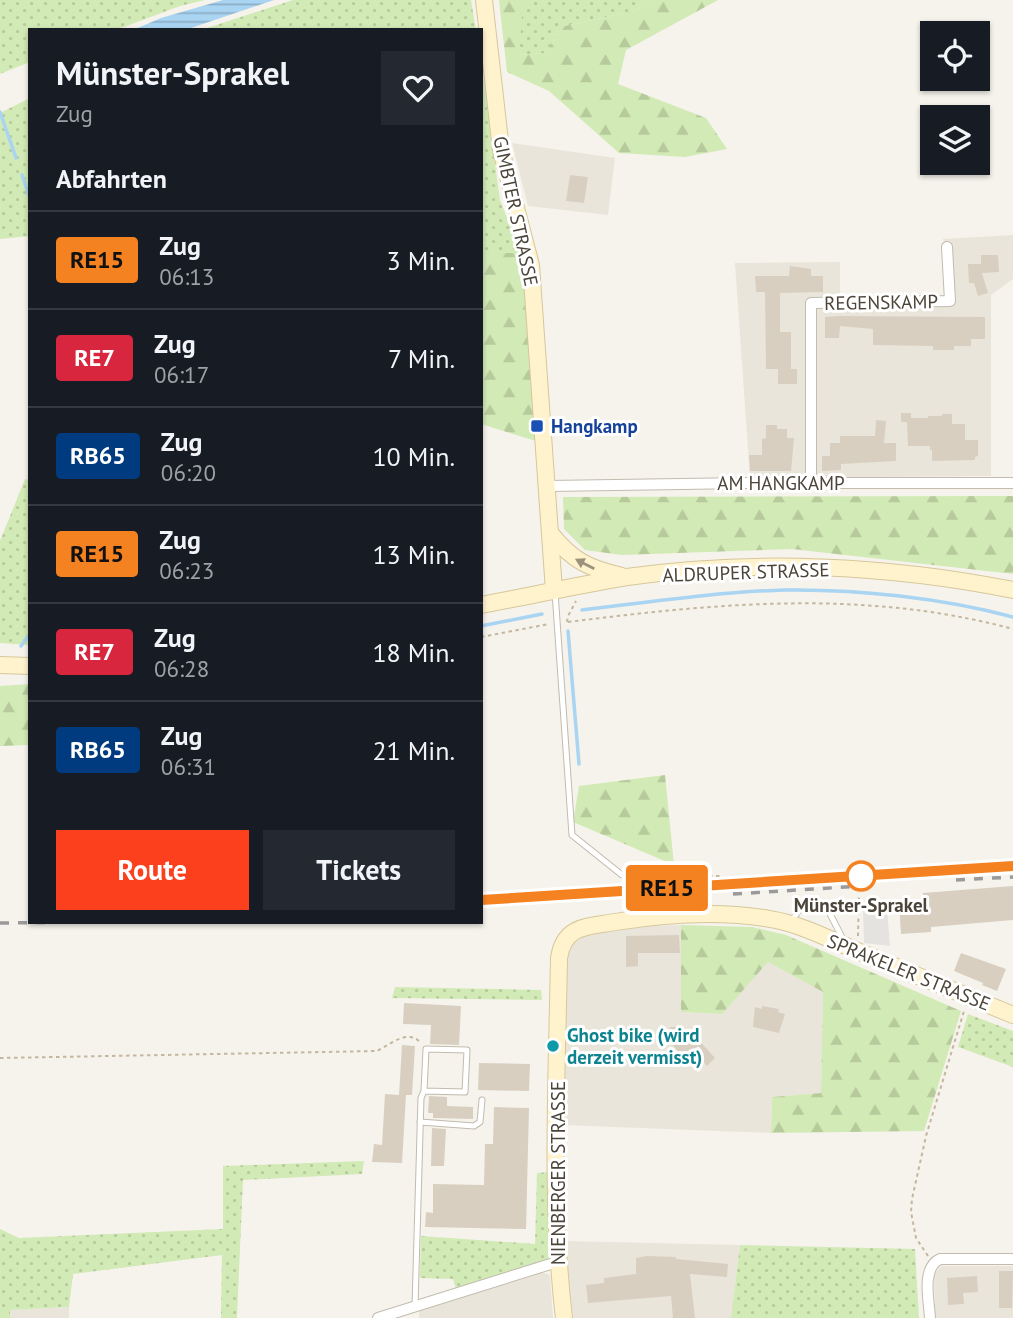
<!DOCTYPE html>
<html lang="de">
<head>
<meta charset="utf-8">
<style>
	:root { --surface:#171b24; --page:#242831; --text:#f1f3f6; --muted:#9ea1a6; --line:#363941; --accent:#fc3f1d }
	body { margin:0; font-family:"PT Sans",sans-serif; background:var(--page); color:var(--text); height:100vh; display:flex; flex-direction:column; font-size:26px; white-space:nowrap }
	* { box-sizing:border-box; margin:0 }
	p { font-size:23px; color:var(--muted) }
	.icon { flex:none; width:38px; height:38px; fill:none; stroke:currentColor; stroke-width:2; stroke-linecap:round; stroke-linejoin:round }
	.map { position:relative; flex:1; overflow:hidden }
	.details { position:absolute; left:28px; top:28px; width:455px; height:896px; display:flex; flex-direction:column; background:var(--surface); border-radius:0px; box-shadow:0 2px 5px #0004 }
	.details>* { flex:none }
	.badge { padding:0 14px; border-radius:5px; font-size:24px; line-height:46px }
	.buttons { position:absolute; left:920px; top:21px; display:grid; gap:14px }
	.buttons a { display:grid; place-items:center; width:70px; height:70px; border-radius:0px; background:var(--surface); box-shadow:0 2px 5px #0004; font-size:35px }
	.map>.badge { position:absolute; translate:-50% -50%; box-shadow:0 0 0 4px #fff }
	h2 { padding:0 28px; font-size:26px; line-height:63px }
	.round { display:grid; place-items:center; flex:none; width:74px; height:74px; border-radius:0px; background:var(--page) }
	.head { display:flex; align-items:center; justify-content:space-between; height:119px; padding:0 28px }
	h1 { font-size:33px; font-weight:800; line-height:52px }
	.button { display:flex; gap:14px; margin-top:auto; padding:14px 28px }
	.button a { flex:1; height:80px; border-radius:0px; background:var(--accent); color:#fff; font-size:28px; font-weight:800; line-height:80px; text-align:center }
	.button a+a { background:var(--page); color:var(--text) }
	ul { padding:0; list-style:none }
	li { display:flex; align-items:center; gap:21px; height:98px; padding:0 28px; border-top:2px solid var(--line) }
	li div { flex:1 }
	li b { display:block; font-size:26px }
	li em { font-style:normal }
	li .badge { min-width:77px; font-weight:700; text-align:center }
	.map>svg:first-child { display:block }
</style>
</head>
<body>
<div class="map">
<svg width="1013" height="1318" viewBox="0 0 1013 1318">
	<defs>
		<pattern id="grass-dots" width="8" height="8" patternUnits="userSpaceOnUse" patternTransform="scale(1.75)"><rect width="8" height="8" fill="#d2eab5"/><path d="M2 2h.1M6 6h.1" fill="none" stroke="#b6ca9c" stroke-width="1.8" stroke-linecap="round"/></pattern>
		<pattern id="forest-firs" width="22" height="20" patternUnits="userSpaceOnUse" patternTransform="scale(1.75)"><rect width="22" height="20" fill="#d2eab5"/><path d="M5 1l3.5 6h-7zM16 11l3.5 6h-7z" fill="#b6ca9c"/></pattern>
		<pattern id="water-rules" width="6" height="5" patternUnits="userSpaceOnUse" patternTransform="scale(1.75)"><rect width="6" height="5" fill="#a9d4f2"/><path d="M0 2.5h6" fill="none" stroke="#8caec5"/></pattern>
	</defs>
	<rect width="100%" height="100%" fill="#f6f3ec"/>
	<g fill="#eae5da">
		<path d="M 512,143 L 615,158 L 608,215 L 528,206 Z"/>
		<path d="M 1013,235 L 1013,279 L 991,295 L 991,476 L 750,478 L 735,263 L 840,262 L 840,295 L 946,295 L 943,239 Z"/>
		<path d="M 681,925 L 681,1012 L 721,1014 L 768,962 L 823,992 L 821,1093 L 772,1097 L 771,1133 L 563,1125 L 563,959 L 567,950 L 577,937 L 587,933 L 638,926 Z"/>
		<path d="M 564,1241 L 740,1245 L 731,1318 L 573,1318 Z"/>
		<path d="M 942,1266 L 1013,1266 L 1013,1318 L 935,1318 L 934,1274 Z"/>
		<path d="M 540,1272 L 550,1275 L 553,1318 L 419,1318 L 419,1310 Z"/>
		<path d="M 69,1307 L 69,1318 L 10,1318 L 10,1310 Z"/>
	</g>
	<g fill="url(#grass-dots)">
		<path d="M 0,0 L 205,0 L 180,6 L 116,30 L 30,30 L 30,62 L 0,74 Z"/>
		<path d="M 293,0 L 471,0 L 476,30 L 201,30 Z"/>
		<path d="M 523,0 L 651,0 L 634,11 L 565,26 L 544,53 L 518,55 Z"/>
		<path d="M 481,62 L 500,200 L 521,253 L 481,253 Z"/>
		<path d="M 30,98 L 30,236 L 0,239 L 0,113 Z"/>
		<path d="M 25,479 L 30,480 L 30,645 L 0,643 L 0,541 Z"/>
		<path d="M 395,987 L 541,990 L 542,1000 L 392,998 Z"/>
		<path d="M 968,1014 L 1013,1031 L 1013,1067 L 958,1047 Z"/>
		<path d="M 364,1161 L 362,1174 L 243,1180 L 237,1318 L 221,1318 L 222,1255 L 73,1274 L 69,1307 L 10,1310 L 10,1318 L 0,1318 L 0,1229 L 19,1238 L 223,1229 L 223,1166 Z"/>
		<path d="M 549,1172 L 550,1258 L 456,1289 L 453,1279 L 420,1278 L 421,1236 L 535,1244 L 537,1173 Z"/>
		<path d="M 740,1245 L 915,1249 L 919,1318 L 731,1318 Z"/>
	</g>
	<g fill="url(#forest-firs)">
		<path d="M 499,0 L 523,0 L 519,55 L 544,53 L 565,26 L 634,11 L 651,0 L 718,0 L 626,50 L 618,84 L 706,118 L 727,149 L 685,157 L 619,153 L 549,91 L 507,72 Z"/>
		<path d="M 481,253 L 521,253 L 539,442 L 481,424 Z"/>
		<path d="M 1013,496 L 1013,574 L 792,549 L 622,555 L 585,550 L 564,529 L 563,497 Z"/>
		<path d="M 30,684 L 30,745 L 0,746 L 0,686 Z"/>
		<path d="M 665,775 L 674,865 L 573,822 L 579,786 Z"/>
		<path d="M 681,925 L 752,927 L 786,935 L 961,1011 L 924,1131 L 771,1133 L 772,1097 L 821,1093 L 823,992 L 768,962 L 722,1014 L 681,1012 Z"/>
	</g>
	<path fill="#e5e3e0" d="M 887,909 L 890,946 L 864,943 L 863,911 Z"/>
	<path fill="url(#water-rules)" d="M 223,0 L 274,0 L 185,30 L 133,30 L 161,18 Z"/>
	<g fill="none" stroke-linecap="round" stroke-linejoin="round">
		<g stroke="#a9d4f2" stroke-width="3.5">
			<path d="M 0,112 L 16,158"/>
			<path d="M 22,175 L 30,198"/>
			<path d="M 582,610 C 649,602 717,592 785,590 C 858,589 942,598 1013,617"/>
			<path d="M 481,626 L 542,614"/>
			<path d="M 568,631 L 579,764"/>
			<path d="M 21,646 L 30,634"/>
		</g>
	</g>
	<g fill="#d8cfc1">
		<path d="M 570,175 L 588,177 L 584,203 L 566,201 Z"/>
		<path d="M 981,255 L 998,255 L 999,272 L 982,273 L 988,293 L 978,296 L 974,283 L 969,283 L 968,264 L 981,264 Z"/>
		<path d="M 790,266 L 811,269 L 811,276 L 823,276 L 823,292 L 780,293 L 780,332 L 791,332 L 791,369 L 797,369 L 797,384 L 778,384 L 778,369 L 766,369 L 765,292 L 756,292 L 755,276 L 789,276 Z"/>
		<path d="M 840,316 L 985,317 L 985,339 L 971,339 L 971,346 L 954,346 L 954,350 L 933,350 L 933,346 L 873,345 L 873,329 L 840,326 L 839,338 L 825,338 L 825,317 Z"/>
		<path d="M 901,413 L 911,413 L 911,418 L 928,418 L 928,416 L 942,416 L 942,414 L 952,414 L 952,424 L 965,424 L 965,440 L 978,440 L 978,456 L 975,457 L 975,460 L 932,461 L 932,450 L 930,450 L 930,446 L 908,446 L 907,422 L 901,422 Z"/>
		<path d="M 876,420 L 886,421 L 884,443 L 896,443 L 896,461 L 841,464 L 841,470 L 822,471 L 822,456 L 830,456 L 830,443 L 840,443 L 840,436 L 875,436 Z"/>
		<path d="M 766,425 L 777,425 L 777,429 L 787,429 L 787,438 L 794,438 L 791,471 L 750,471 L 749,455 L 762,455 L 762,439 L 766,438 Z"/>
		<path d="M 1013,886 L 1013,920 L 931,927 L 931,932 L 901,934 L 899,902 L 923,901 L 923,893 Z"/>
		<path d="M 679,935 L 680,953 L 638,953 L 638,966 L 626,967 L 626,936 Z"/>
		<path d="M 961,953 L 1006,969 L 997,991 L 982,985 L 983,983 L 954,971 Z"/>
		<path d="M 404,1003 L 461,1006 L 459,1045 L 430,1044 L 431,1025 L 403,1024 Z"/>
		<path d="M 762,1006 L 779,1009 L 778,1012 L 785,1014 L 779,1033 L 753,1027 L 755,1007 L 762,1009 Z"/>
		<path d="M 671,1027 L 676,1027 L 695,1045 L 695,1036 L 715,1058 L 707,1066 L 698,1055 L 686,1055 L 683,1051 L 678,1051 L 663,1034 Z"/>
		<path d="M 402,1045 L 415,1046 L 412,1095 L 406,1095 L 402,1163 L 372,1162 L 374,1144 L 382,1145 L 385,1094 L 399,1095 Z"/>
		<path d="M 479,1063 L 530,1064 L 529,1091 L 478,1090 Z"/>
		<path d="M 429,1096 L 447,1097 L 447,1106 L 473,1107 L 473,1119 L 433,1118 L 433,1113 L 428,1113 Z"/>
		<path d="M 494,1107 L 529,1108 L 526,1229 L 425,1227 L 426,1212 L 433,1213 L 433,1184 L 484,1185 L 485,1144 L 493,1144 Z"/>
		<path d="M 432,1128 L 446,1129 L 444,1166 L 431,1166 Z"/>
		<path d="M 647,1256 L 676,1257 L 676,1259 L 728,1264 L 727,1277 L 690,1274 L 695,1318 L 673,1318 L 671,1296 L 588,1303 L 586,1285 L 604,1283 L 604,1278 L 636,1274 L 636,1258 Z"/>
		<path d="M 999,1271 L 1013,1271 L 1012,1308 L 999,1308 Z"/>
		<path d="M 977,1276 L 978,1292 L 963,1293 L 964,1304 L 948,1305 L 947,1278 Z"/>
	</g>
	<g fill="none" stroke-linecap="round" stroke-linejoin="round">
		<defs>
			<g id="lane">
				<path d="M 555,592 L 572,835 L 622,875 L 650,875"/>
				<path d="M 791,922 L 803,904 L 816,900 L 828,910 L 845,943"/>
				<path d="M 420,1122 L 474,1126 L 480,1122 L 482,1100"/>
				<path d="M 415,1306 L 421,1098 L 424,1091 L 426,1049 L 467,1050 L 465,1092 L 424,1091"/>
			</g>
			<g id="street">
				<path d="M 811,483 L 811,303 L 950,301 L 947,247"/>
				<path d="M 549,486 L 747,483 L 1013,483"/>
				<path d="M 378,1318 L 557,1262"/>
				<path d="M 930,1318 C 929,1300 921,1268 940,1259 L 1013,1259"/>
			</g>
			<g id="secondary">
				<path d="M 484,0 L 501,150 L 531,265 L 554,591"/>
				<path d="M 551,534 C 573,561 588,568 622,576"/>
				<path d="M 481,605 C 530,596 578,585 627,577 C 754,559 888,565 1013,590"/>
				<path d="M 0,665 L 30,666"/>
				<path d="M 564,1318 C 550,1199 557,1078 559,958 C 564,925 587,927 615,922 C 665,914 720,910 770,919 C 801,924 831,940 860,952 C 911,973 962,994 1013,1015"/>
			</g>
		</defs>
		<use href="#lane" stroke="#c2bbae" stroke-width="7"/>
		<use href="#street" stroke="#c2bbae" stroke-width="12"/>
		<use href="#secondary" stroke="#d6c79b" stroke-width="18"/>
		<g stroke="#c4b79f" stroke-width="2" stroke-dasharray="3.5 3.5" stroke-linecap="butt">
			<path d="M 567,622 L 568,616 L 576,601"/>
			<path d="M 568,622 C 719,603 864,589 1013,629"/>
			<path d="M 481,637 L 549,624"/>
			<path d="M 660,875 L 722,876"/>
			<path d="M 858,936 L 859,895"/>
			<path d="M 0,1058 L 377,1051 C 391,1044 407,1029 420,1042"/>
			<path d="M 928,1256 L 916,1238 L 911,1212 L 912,1199 L 926,1136 L 964,1011"/>
		</g>
		<use href="#lane" stroke="#fff" stroke-width="5"/>
		<use href="#street" stroke="#fff" stroke-width="10"/>
		<use href="#secondary" stroke="#fff3cd" stroke-width="16"/>
		<g stroke="#9a9a9a" stroke-width="3.5" stroke-dasharray="9 9" stroke-linecap="butt">
			<path d="M 956,880 L 1013,877"/>
			<path d="M 733,894 L 862,886"/>
			<path d="M 481,900 L 1013,866"/>
			<path d="M 0,923 L 86,922"/>
		</g>
	</g>
	<defs><path id="oneway-solid" d="M-6-.8H1V-3.2L6.5 0L1 3.2V.8H-6Z" transform="scale(1.75)"/></defs>
	<use fill="#9c937c" href="#oneway-solid" transform="translate(585 564) rotate(-153)"/>
	<g fill="none" stroke-linecap="round" stroke-linejoin="round">
		<defs>
			<path id="line" d="M 481,900 L 1013,866"/>
		</defs>
		<use href="#line" stroke="#fff" stroke-width="16"/>
		<use href="#line" stroke="#f58220" stroke-width="10"/>
	</g>
	<rect fill="#1a4fb4" stroke="#fff" stroke-width="2.5" x="530" y="419" width="14" height="14" rx="3.5"/>
	<circle fill="#fff" stroke="#f58220" stroke-width="3.5" cx="861" cy="876" r="14"/>
	<circle fill="#0f9aa8" stroke="#fff" stroke-width="2.5" cx="553" cy="1046" r="7"/>
	<g text-anchor="middle" stroke-width="6" stroke-linejoin="round" paint-order="stroke">
		<g font-size="19" fill="#4b4439" stroke="#fff">
			<text transform="translate(516 211) rotate(78)" y="7">GIMBTER STRASSE</text>
			<text transform="translate(881 302) rotate(-1)" y="7">REGENSKAMP</text>
			<text x="781" y="490">AM HANGKAMP</text>
			<text transform="translate(746 572) rotate(-2)" y="7">ALDRUPER STRASSE</text>
			<text transform="translate(909 972) rotate(22)" y="7">SPRAKELER STRASSE</text>
			<text transform="translate(558 1173) rotate(-90)" y="7">NIENBERGER STRASSE</text>
		</g>
		<g font-size="19" font-weight="bold" fill="#164399" stroke="#fff" text-anchor="start">
			<text x="551" y="433">Hangkamp</text>
		</g>
		<g font-size="19" font-weight="bold" fill="#4b4439" stroke="#fff">
			<text x="861" y="912">Münster-Sprakel</text>
		</g>
		<g font-size="19" font-weight="bold" fill="#0d838f" stroke="#fff" text-anchor="start">
			<text x="567" y="1042">Ghost bike (wird<tspan x="567" dy="22">derzeit vermisst)</tspan></text>
		</g>
	</g>
</svg>
<div class="buttons">
<a><svg class="icon" aria-label="locate" viewBox="0 0 24 24"><circle cx="12" cy="12" r="6"/><path d="M12 2v4M12 18v4M2 12h4M18 12h4"/></svg></a>
<a><svg class="icon" aria-label="layers" viewBox="0 0 24 24"><path d="M12 4l9 5-9 5-9-5zM3 14l9 5 9-5"/></svg></a>
</div>
<b class="badge" style="left:667px;top:888px;background:#f58220;color:#111">RE15</b>
<section class="details">
<div class="head"><div><h1>Münster-Sprakel</h1><p>Zug</p></div><a class="round"><svg class="icon" aria-label="heart" viewBox="0 0 24 24"><path d="M12 20l-8-8c-3-5 5-10 8-4 3-6 11-1 8 4z"/></svg></a></div>
<h2>Abfahrten</h2>
<ul>
<li><span class="badge" style="background:#f58220;color:#111">RE15</span><div><b>Zug</b><p>06:13</p></div><em>3 Min.</em></li>
<li><span class="badge" style="background:#d7263d;color:#fff">RE7</span><div><b>Zug</b><p>06:17</p></div><em>7 Min.</em></li>
<li><span class="badge" style="background:#003b80;color:#fff">RB65</span><div><b>Zug</b><p>06:20</p></div><em>10 Min.</em></li>
<li><span class="badge" style="background:#f58220;color:#111">RE15</span><div><b>Zug</b><p>06:23</p></div><em>13 Min.</em></li>
<li><span class="badge" style="background:#d7263d;color:#fff">RE7</span><div><b>Zug</b><p>06:28</p></div><em>18 Min.</em></li>
<li><span class="badge" style="background:#003b80;color:#fff">RB65</span><div><b>Zug</b><p>06:31</p></div><em>21 Min.</em></li>
</ul>
<div class="button"><a>Route</a><a>Tickets</a></div>
</section>
</div>
</body>
</html>
